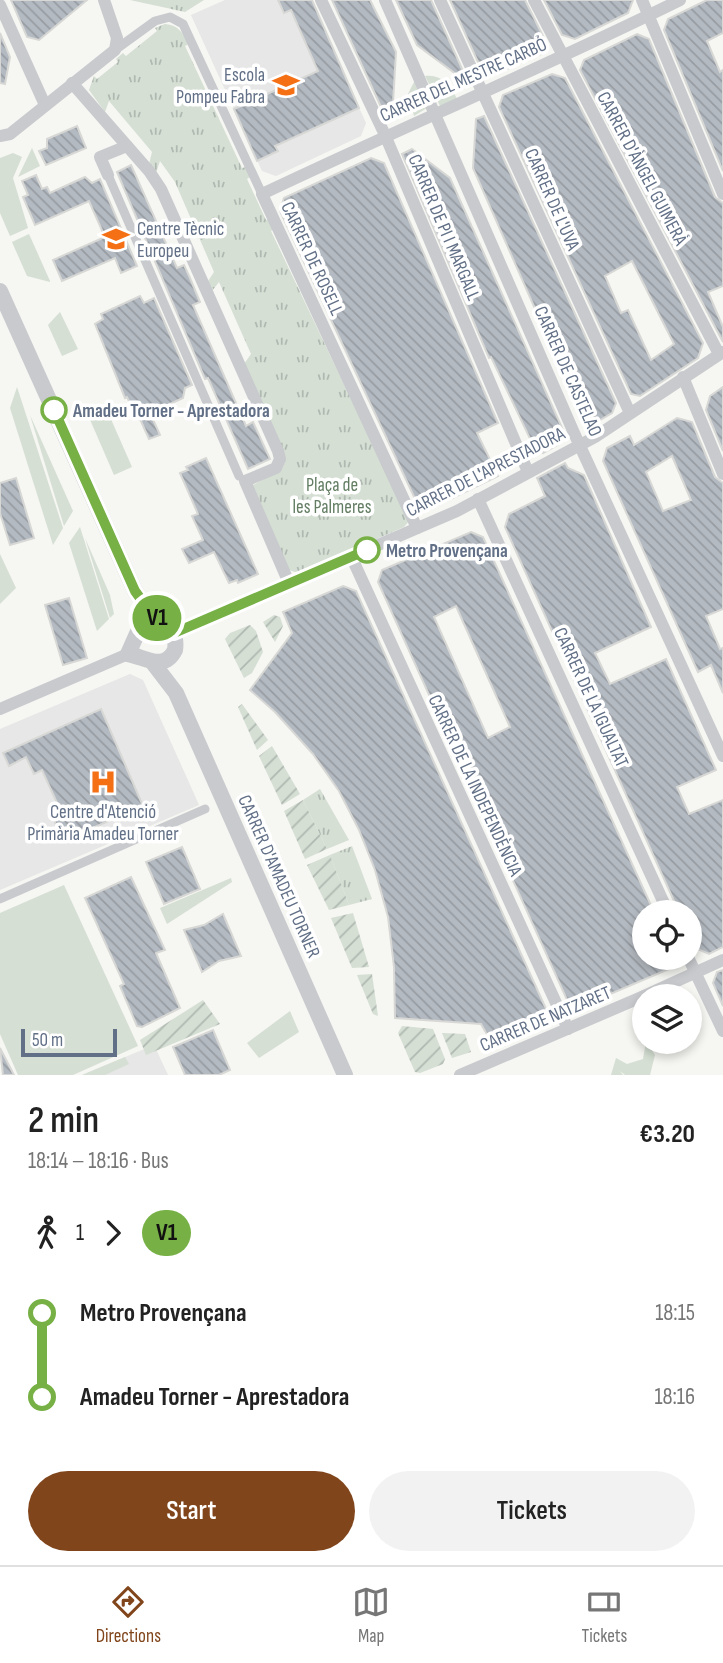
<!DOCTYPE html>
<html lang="en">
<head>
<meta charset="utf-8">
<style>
	:root { --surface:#fff; --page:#f2f2f2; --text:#222; --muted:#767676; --line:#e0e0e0; --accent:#81451c }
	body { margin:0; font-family:"Sofia Sans Condensed",sans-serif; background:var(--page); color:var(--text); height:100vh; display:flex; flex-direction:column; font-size:26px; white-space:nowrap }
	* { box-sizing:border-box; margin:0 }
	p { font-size:23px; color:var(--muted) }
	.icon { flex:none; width:38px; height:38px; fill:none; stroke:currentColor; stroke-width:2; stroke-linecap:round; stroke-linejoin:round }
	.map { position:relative; height:1075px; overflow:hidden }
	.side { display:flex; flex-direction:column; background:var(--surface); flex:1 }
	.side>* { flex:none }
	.badge { padding:0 14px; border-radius:23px; font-size:24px; line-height:46px }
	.controls { position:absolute; left:632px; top:900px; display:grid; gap:14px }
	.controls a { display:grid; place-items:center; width:70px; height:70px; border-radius:50%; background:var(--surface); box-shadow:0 4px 10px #0003; font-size:35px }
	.scale { position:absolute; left:21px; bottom:18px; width:96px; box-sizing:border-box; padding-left:7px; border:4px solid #627087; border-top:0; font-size:19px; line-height:24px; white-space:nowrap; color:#627087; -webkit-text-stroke:5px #fff; paint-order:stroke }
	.map>.badge { position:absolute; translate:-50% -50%; box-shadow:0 0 0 4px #fff }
	.legs { display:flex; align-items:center; gap:10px; height:77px; padding:0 28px; font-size:23px }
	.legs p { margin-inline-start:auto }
	.summary { display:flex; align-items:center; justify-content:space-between; height:119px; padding:0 28px }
	h1 { font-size:38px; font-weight:600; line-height:52px }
	.action { display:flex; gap:14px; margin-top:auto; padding:14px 28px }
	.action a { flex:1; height:80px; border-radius:42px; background:var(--accent); color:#fff; font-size:28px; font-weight:600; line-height:80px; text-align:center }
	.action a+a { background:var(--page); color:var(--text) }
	ul { padding:0 28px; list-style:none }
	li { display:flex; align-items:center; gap:24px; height:84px; font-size:26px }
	li i { display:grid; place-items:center; width:10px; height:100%; margin:0 9px; background:currentColor }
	li i::after { content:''; width:18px; height:18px; margin:-9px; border:5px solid; border-radius:50%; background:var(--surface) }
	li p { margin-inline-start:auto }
	li:first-child i { background:linear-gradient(#0000 50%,currentColor 0) }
	li:last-child i { background:linear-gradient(currentColor 50%,#0000 0) }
	.tabs { display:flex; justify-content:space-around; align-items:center; height:98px; border-top:2px solid var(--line); background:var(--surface); font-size:19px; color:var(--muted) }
	.tabs a { display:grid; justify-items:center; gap:4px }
	.tabs .active { color:var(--accent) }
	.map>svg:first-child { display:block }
</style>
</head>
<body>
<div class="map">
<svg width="723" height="1075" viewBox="0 0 723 1075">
	<defs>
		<pattern id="park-tufts" width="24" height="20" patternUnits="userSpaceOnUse" patternTransform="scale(1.75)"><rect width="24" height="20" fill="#d5dfd3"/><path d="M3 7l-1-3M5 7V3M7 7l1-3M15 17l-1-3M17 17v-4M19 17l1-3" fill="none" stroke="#b0b9b1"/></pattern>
		<pattern id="garden-furrows" width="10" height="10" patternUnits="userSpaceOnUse" patternTransform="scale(1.75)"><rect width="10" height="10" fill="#d5dfd3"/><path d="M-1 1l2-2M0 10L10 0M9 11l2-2" fill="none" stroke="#b0b9b1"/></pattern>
		<pattern id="building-back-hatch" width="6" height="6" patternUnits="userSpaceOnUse" patternTransform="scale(1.75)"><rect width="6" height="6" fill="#b4bac1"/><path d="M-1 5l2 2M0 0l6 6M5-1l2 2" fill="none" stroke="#969ca2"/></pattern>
	</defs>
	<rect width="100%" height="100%" fill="#f6f6f2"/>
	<g fill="#e6e7e6">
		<path d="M 225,0 L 310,0 L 366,123 L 361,136 L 276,176 L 262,171 L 191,15 Z"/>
		<path d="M 130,674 L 143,680 L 199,805 L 0,890 L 0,729 Z"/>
		<path d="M 154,1045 L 168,1075 L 82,1075 Z"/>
	</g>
	<g fill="#d5dfd3">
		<path d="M 425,76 C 442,74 451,86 458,101 L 440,106 Z"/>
		<path d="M 415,80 L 427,108 L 414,116 L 408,94 Z"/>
		<path d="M 32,148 L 40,166 L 18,177 Z"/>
		<path d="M 13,153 L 22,157 L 13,178 L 28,228 L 10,236 L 0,213 L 0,158 Z"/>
		<path d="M 29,234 L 50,281 L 50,282 L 27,276 L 12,242 Z"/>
		<path d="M 60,312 L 78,349 L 62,356 L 48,325 Z"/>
		<path d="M 17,387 L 63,528 L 53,545 L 10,408 Z"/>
		<path d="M 106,408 L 132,467 L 114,475 L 88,415 Z"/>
		<path d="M 30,415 L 73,511 L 64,526 Z"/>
		<path d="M 80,527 L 109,619 L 97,631 L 69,543 Z"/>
		<path d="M 85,538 L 110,595 L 114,614 L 110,618 Z"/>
		<path d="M 0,554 L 16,588 L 0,604 Z"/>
		<path d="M 231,878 L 232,882 L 167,924 L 160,908 Z"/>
		<path d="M 64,885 L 138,1046 L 73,1075 L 18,1075 L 0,1034 L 0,913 Z"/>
		<path d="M 290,1011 L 299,1032 L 259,1058 L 247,1043 Z"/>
		<path d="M 646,1041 L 655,1055 L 650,1075 L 625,1075 L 620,1071 L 623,1075 L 611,1075 L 616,1058 L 627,1064 L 643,1059 Z"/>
		<path d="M 125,1057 L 129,1064 L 105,1075 L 82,1075 Z"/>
	</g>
	<g fill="url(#park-tufts)">
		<path d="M 130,0 L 204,0 L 185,12 Z"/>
		<path d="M 165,24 C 178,25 183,33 189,44 L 185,46 L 242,168 L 246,167 L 250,177 L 247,179 L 266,220 L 270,219 L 275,229 L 271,231 L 409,521 L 404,527 L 298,573 L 289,570 L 253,485 L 282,469 L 285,462 L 244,364 L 251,354 L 219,282 L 212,291 L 208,281 L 214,272 L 175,182 L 160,161 L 156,173 L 149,164 L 152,152 L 109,101 L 105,112 L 89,90 L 94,76 L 97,79 L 118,62 L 116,59 L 123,53 L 126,56 L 157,31 L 155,28 Z"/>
		<path d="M 320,789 L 349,840 L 327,849 L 303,800 Z"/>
		<path d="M 352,846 L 372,899 L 349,905 L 330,855 Z"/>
	</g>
	<g fill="url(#garden-furrows)">
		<path d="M 274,615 L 280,617 L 283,626 L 275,642 L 263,622 Z"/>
		<path d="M 250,625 L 256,631 L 263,652 L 252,673 L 244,678 L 225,639 L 230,633 Z"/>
		<path d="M 242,704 L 268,740 L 257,750 L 238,707 Z"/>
		<path d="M 272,746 L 300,794 L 282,805 L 259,756 Z"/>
		<path d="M 303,800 L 327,849 L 305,859 L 284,811 Z"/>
		<path d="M 330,855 L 349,905 L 329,910 L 307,865 Z"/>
		<path d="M 353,913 L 369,967 L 352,968 L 331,918 Z"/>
		<path d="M 372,974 L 378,1016 L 373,1014 L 357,975 Z"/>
		<path d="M 203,1000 L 220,1024 L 146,1055 L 140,1040 Z"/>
		<path d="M 402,1026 L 433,1029 L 445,1059 L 443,1064 L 420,1073 L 415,1072 L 398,1033 Z"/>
		<path d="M 442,1033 L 465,1034 L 471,1052 L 452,1058 Z"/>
	</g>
	<g fill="url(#building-back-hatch)" stroke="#d7d8d5" stroke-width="2" fill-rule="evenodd">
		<path d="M 11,0 L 87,0 L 39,40 L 27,37 Z"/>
		<path d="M 278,0 L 312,0 L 359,108 L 275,146 L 278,151 L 257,161 L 234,109 L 318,71 L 291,10 L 284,13 Z"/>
		<path d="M 332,0 L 370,0 L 396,52 L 393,103 L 382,109 Z"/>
		<path d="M 396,0 L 431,0 L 463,71 L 456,74 L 417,45 Z"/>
		<path d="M 450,0 L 525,0 L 545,40 L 541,54 L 493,75 L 482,71 Z"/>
		<path d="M 544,0 L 633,0 L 628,13 L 575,39 L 562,35 Z"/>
		<path d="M 707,0 L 723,0 L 723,33 L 707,41 L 720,72 L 723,70 L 723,171 L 664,30 L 668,19 Z"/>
		<path d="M 0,33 L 10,57 L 5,84 L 0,83 Z"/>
		<path d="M 637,34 L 649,39 L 715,197 L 723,203 L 723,286 L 708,292 L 723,327 L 723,342 L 580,70 L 584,60 Z"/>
		<path d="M 552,74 L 565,78 L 703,343 L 698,358 L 640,396 L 631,394 L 499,107 L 503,95 ZM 632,261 L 674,344 L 651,360 L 628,310 L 621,313 L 605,276 Z"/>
		<path d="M 484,116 L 616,403 L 612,413 L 595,423 L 584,420 L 473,168 L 476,119 Z"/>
		<path d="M 77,126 L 86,148 L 46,165 L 39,151 L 47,148 L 47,139 Z"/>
		<path d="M 412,149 L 450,178 L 563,430 L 559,444 L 543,453 L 535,449 L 491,357 L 489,358 L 402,154 Z"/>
		<path d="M 371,158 L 384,163 L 498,423 L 477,433 L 498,476 L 430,509 L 417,503 L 280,211 L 284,198 Z"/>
		<path d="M 131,165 L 177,268 L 184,265 L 190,278 L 200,302 L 193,305 L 246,426 L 253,422 L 270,459 L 248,469 L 208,378 L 205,379 L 117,172 Z"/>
		<path d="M 36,175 L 42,189 L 47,187 L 50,193 L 85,177 L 92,183 L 100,179 L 137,266 L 121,273 L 115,258 L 62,281 L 53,260 L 105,237 L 89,201 L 35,225 L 23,197 L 28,195 L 22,181 Z"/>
		<path d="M 140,296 L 144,303 L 154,298 L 192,385 L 185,388 L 183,398 L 150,413 L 160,435 L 149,439 L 136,410 L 134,412 L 127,397 L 125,398 L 95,324 L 103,319 L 101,314 Z"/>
		<path d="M 723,387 L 723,451 L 706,410 L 710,396 Z"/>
		<path d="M 677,418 L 692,422 L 715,477 L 723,483 L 723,609 L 706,616 L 720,649 L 723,648 L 723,693 L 711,665 L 698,672 L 603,461 L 607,448 L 630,436 L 634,445 ZM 672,456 L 691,500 L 663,511 L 646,472 Z"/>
		<path d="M 206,458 L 258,574 L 238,583 L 237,580 L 229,583 L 214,552 L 189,563 L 182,549 L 203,540 L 192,516 L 198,514 L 180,473 L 188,470 L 186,467 Z"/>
		<path d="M 565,463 L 568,468 L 584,475 L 651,627 L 595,653 L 610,684 L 666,659 L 716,770 L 677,787 L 689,814 L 723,800 L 723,947 L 709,954 L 695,948 L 690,936 L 690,912 L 679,912 L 505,527 L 509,514 L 545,496 L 537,478 Z"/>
		<path d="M 16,478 L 34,538 L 10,545 L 0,513 L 0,483 Z"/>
		<path d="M 471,532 L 483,537 L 654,912 L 644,912 L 644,957 L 675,957 L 669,969 L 580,1007 L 568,1002 L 378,582 L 382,570 ZM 456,606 L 510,727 L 488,738 L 434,617 Z"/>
		<path d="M 343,586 L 356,591 L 547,1011 L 542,1024 L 500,1042 L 488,1036 L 481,1024 L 395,1018 L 394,967 L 388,917 L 375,870 L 359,830 L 339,791 L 313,754 L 275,712 L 250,690 L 292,633 L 283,612 Z"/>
		<path d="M 69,598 L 87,658 L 63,665 L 45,605 Z"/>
		<path d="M 101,709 L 143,806 L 63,841 L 50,811 L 59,807 L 42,770 L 34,774 L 26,757 L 9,766 L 3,753 Z"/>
		<path d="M 182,847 L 200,889 L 164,904 L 146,862 Z"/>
		<path d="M 131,877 L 165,950 L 156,953 L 180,1008 L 142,1027 L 137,1026 L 120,986 L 124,984 L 85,898 Z"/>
		<path d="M 223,914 L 241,956 L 219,961 L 202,972 L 184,930 L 204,925 Z"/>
		<path d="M 723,970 L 723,1006 L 713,983 L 717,972 Z"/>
		<path d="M 213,1030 L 230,1070 L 219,1075 L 185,1075 L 173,1047 Z"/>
		<path d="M 0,1048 L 14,1075 L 3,1075 Z"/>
	</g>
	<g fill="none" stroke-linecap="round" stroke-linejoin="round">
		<g stroke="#c8cace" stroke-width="9">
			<path d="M 115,50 L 155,21 L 170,17 L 183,24 L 262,194"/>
			<path d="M 108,175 L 239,476"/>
			<path d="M 0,899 L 205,809"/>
		</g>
		<g stroke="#c8cace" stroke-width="12">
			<path d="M 321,0 L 385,135 L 528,472"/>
			<path d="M 385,0 L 574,433 L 723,756"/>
			<path d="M 440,0 L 630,413"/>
			<path d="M 534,0 L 719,354"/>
			<path d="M 642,0 L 723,194"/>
			<path d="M 0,5 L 45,105"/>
			<path d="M 72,83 L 149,171 L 161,189 L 278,451 L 280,459 L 276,468 L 245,481 L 289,583"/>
			<path d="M 0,136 L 10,134 L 115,50 L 117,38 L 104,0"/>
			<path d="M 108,175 L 100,157 L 127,146"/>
			<path d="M 683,377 L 723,474"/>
			<path d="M 478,499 L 668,912"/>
			<path d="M 417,528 L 262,194 C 401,128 542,68 680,0"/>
			<path d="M 351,556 L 568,1029"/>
			<path d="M 174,633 L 457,511 L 595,437 L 723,352"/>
			<path d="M 0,709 L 128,654"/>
			<path d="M 688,957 L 723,1031"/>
			<path d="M 644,996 L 723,960"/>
			<path d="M 460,1075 L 644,996"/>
		</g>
		<g stroke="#c8cace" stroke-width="16">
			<path d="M 0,291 L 135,591 C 140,598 146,607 153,614 C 166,626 178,630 175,650 C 164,672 145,657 128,654 L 140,627 L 161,621"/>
			<path d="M 153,663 L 176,693 L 345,1075"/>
		</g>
	</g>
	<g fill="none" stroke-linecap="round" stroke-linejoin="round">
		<defs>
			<path id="line-1" d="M 54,410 L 135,591 L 150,612 L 174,633 L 367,550"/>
		</defs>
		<use href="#line-1" stroke="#fff" stroke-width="16"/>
		<use href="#line-1" stroke="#77b045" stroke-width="10"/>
	</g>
	<defs>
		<symbol id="school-bare" viewBox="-9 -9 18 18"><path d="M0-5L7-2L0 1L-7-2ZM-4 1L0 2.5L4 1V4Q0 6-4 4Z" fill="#f57014" stroke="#fff" stroke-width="2.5" paint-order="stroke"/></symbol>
		<symbol id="university-bare" viewBox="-9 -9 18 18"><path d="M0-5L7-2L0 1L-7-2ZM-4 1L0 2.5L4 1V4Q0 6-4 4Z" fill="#f57014" stroke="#fff" stroke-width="2.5" paint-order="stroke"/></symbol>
		<symbol id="hospital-bare" viewBox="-9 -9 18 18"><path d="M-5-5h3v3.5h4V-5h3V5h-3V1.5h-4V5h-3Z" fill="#f57014" stroke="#fff" stroke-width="2.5" paint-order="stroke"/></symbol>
	</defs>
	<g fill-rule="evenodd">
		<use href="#school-bare" x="267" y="66" width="38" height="38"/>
		<use href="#university-bare" x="97" y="220" width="38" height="38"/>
		<use href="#hospital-bare" x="84" y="763" width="38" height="38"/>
	</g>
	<g fill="#fff" stroke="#77b045" stroke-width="3.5">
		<circle cx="54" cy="410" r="12"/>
		<circle cx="367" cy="550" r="12"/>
	</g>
	<g text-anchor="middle" stroke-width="7" stroke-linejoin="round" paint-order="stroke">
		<g font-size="19" fill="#627087" stroke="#fff" text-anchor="end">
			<text x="265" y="81">Escola<tspan x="265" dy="22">Pompeu Fabra</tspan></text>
			<text x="137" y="235" text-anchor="start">Centre Tècnic<tspan x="137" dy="22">Europeu</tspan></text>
			<text x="103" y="818" text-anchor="middle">Centre d'Atenció<tspan x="103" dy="22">Primària Amadeu Torner</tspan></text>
		</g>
		<g font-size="19" fill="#627087" stroke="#fff">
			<text transform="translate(463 79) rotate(-24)" y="7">CARRER DEL MESTRE CARBÓ</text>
			<text transform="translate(643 168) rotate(62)" y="7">CARRER D'ÀNGEL GUIMERÀ</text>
			<text transform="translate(553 199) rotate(66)" y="7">CARRER DE L'UVA</text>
			<text transform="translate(445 227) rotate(67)" y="7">CARRER DE PI I MARGALL</text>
			<text transform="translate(313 258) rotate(65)" y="7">CARRER DE ROSELL</text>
			<text transform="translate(569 371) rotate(66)" y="7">CARRER DE CASTELAO</text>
			<text transform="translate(485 471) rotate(-27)" y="7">CARRER DE L'APRESTADORA</text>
			<text transform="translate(592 697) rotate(65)" y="7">CARRER DE LA IGUALTAT</text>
			<text transform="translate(476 785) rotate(65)" y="7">CARRER DE LA INDEPENDÈNCIA</text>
			<text transform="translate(280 876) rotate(66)" y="7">CARRER D'AMADEU TORNER</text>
			<text transform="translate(545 1018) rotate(-23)" y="7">CARRER DE NATZARET</text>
		</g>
		<g font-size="19" font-weight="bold" fill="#627087" stroke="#fff" text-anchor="start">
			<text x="73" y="417">Amadeu Torner - Aprestadora</text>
			<text x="386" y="557">Metro Provençana</text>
		</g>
		<g font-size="19" fill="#627d62" stroke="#fff">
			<text x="332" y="491">Plaça de<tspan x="332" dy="22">les Palmeres</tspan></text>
		</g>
	</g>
</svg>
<div class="controls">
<a><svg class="icon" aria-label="locate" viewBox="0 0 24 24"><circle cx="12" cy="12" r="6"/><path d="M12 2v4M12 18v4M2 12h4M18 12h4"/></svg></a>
<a><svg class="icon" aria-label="layers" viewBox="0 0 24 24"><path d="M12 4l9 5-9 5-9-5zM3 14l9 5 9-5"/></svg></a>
</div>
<div class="scale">50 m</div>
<b class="badge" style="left:157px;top:618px;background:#77b045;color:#111">V1</b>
</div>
<section class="side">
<div class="summary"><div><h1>2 min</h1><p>18:14 – 18:16 · Bus</p></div><b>€3.20</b></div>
<div class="legs"><svg class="icon" aria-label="walk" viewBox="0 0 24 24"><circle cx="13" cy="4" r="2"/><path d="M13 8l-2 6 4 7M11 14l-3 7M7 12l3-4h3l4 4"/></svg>1<svg class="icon" aria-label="forward" viewBox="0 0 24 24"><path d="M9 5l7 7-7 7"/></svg><b class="badge" style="background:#77b045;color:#111">V1</b></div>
<ul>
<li><i style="color:#77b045"></i><b>Metro Provençana</b><p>18:15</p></li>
<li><i style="color:#77b045"></i><b>Amadeu Torner - Aprestadora</b><p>18:16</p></li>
</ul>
<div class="action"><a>Start</a><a>Tickets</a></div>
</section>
<nav class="tabs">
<a class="active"><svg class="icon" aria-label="directions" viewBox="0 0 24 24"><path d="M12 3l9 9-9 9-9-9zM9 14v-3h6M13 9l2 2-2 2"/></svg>Directions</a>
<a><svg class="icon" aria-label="map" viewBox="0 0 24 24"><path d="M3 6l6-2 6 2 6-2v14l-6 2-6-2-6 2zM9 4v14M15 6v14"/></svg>Map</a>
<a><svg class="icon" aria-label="tickets" viewBox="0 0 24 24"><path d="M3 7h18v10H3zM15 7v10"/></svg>Tickets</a>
</nav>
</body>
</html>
